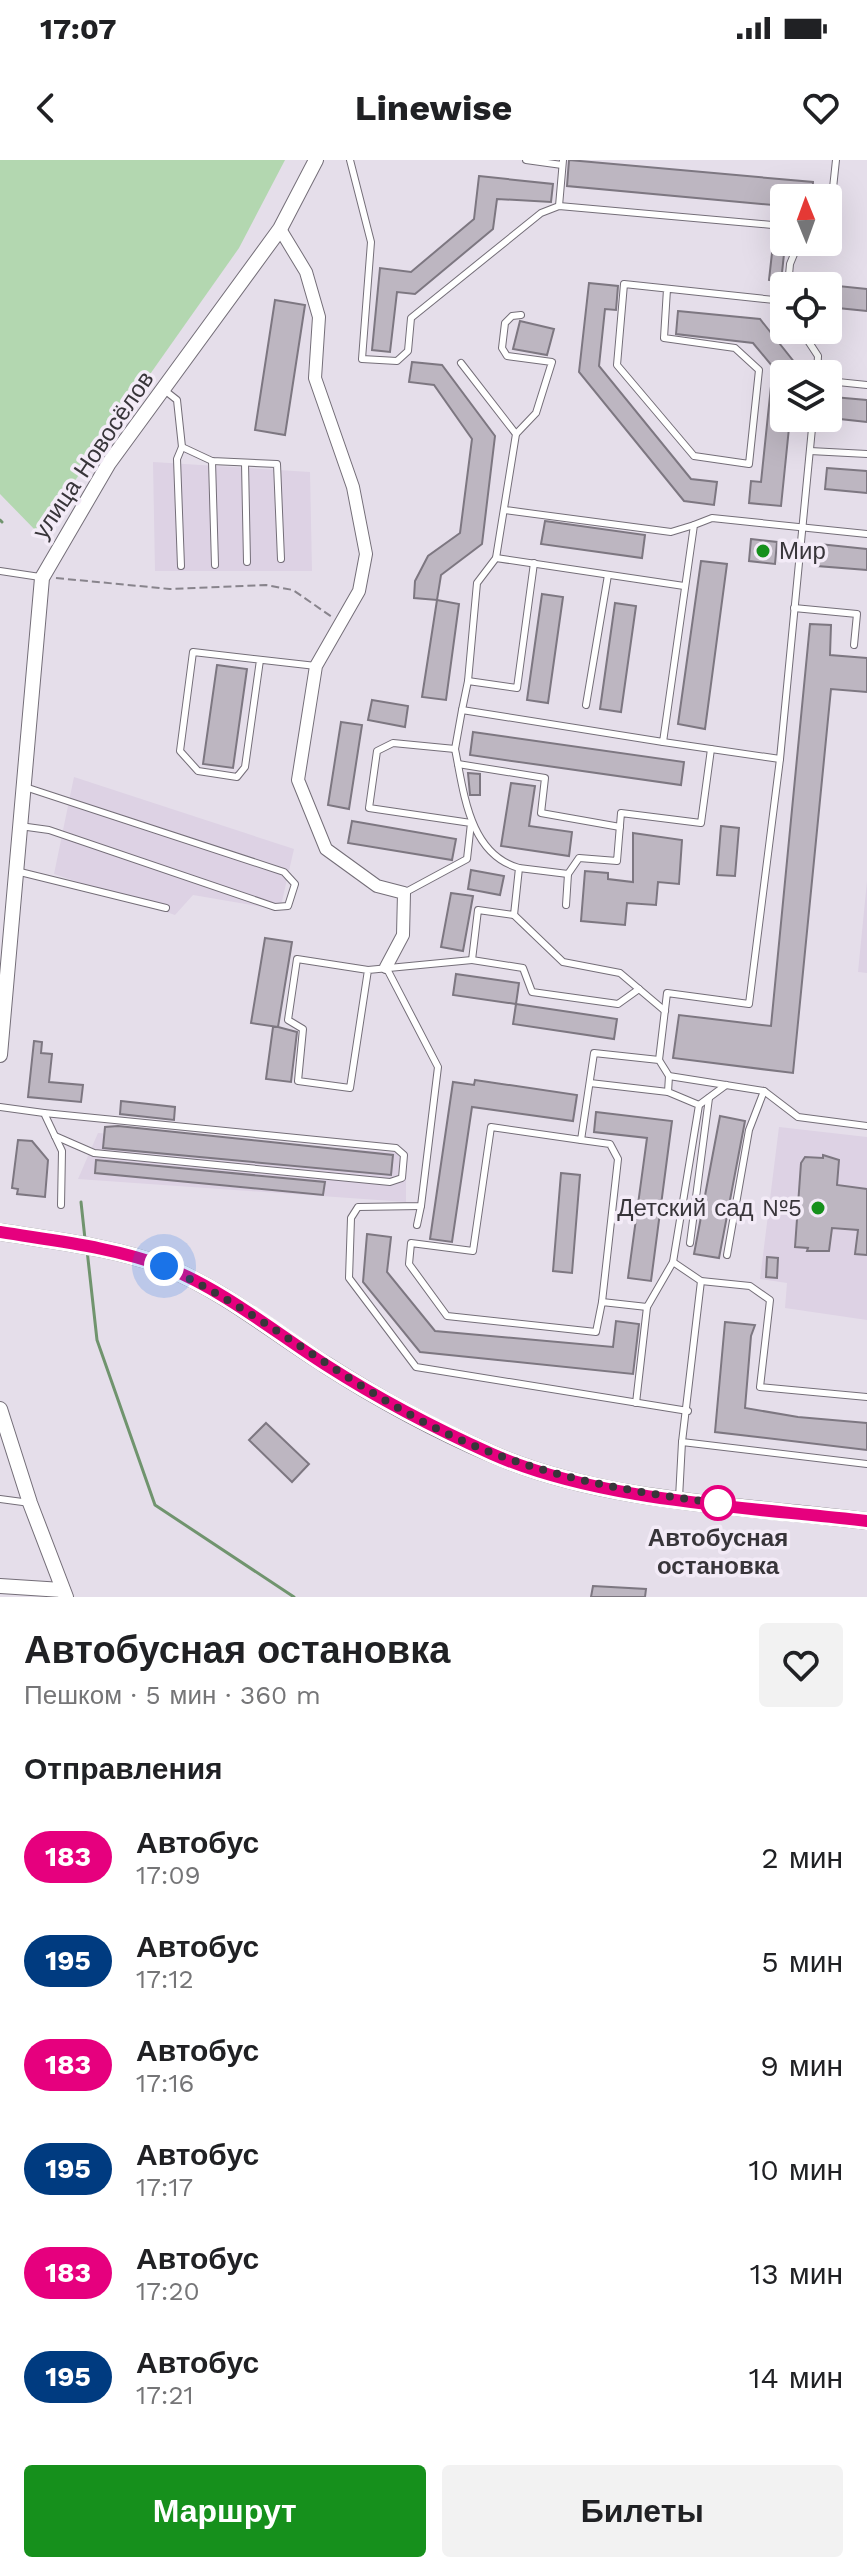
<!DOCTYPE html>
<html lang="ru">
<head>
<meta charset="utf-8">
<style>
	:root { --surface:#fff; --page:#f2f2f2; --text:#202124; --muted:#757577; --accent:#16901c }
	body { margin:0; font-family:"Work Sans",sans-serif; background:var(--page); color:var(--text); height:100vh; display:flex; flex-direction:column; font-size:30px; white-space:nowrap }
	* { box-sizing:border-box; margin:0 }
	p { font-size:26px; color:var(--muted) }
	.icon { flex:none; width:44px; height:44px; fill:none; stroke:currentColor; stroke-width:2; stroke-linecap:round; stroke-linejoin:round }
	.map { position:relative; height:1437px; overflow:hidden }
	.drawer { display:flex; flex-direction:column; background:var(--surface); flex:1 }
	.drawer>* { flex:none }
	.badge { padding:0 16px; border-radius:26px; font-size:28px; line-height:52px }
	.needle { width:52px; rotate:359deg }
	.controls { position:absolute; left:770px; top:24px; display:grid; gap:16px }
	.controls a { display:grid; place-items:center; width:72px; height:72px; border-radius:8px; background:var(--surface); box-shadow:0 8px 32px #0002; font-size:40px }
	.you { position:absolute; width:40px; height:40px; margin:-20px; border:6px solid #fff; border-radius:50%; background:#1a73e8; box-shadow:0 0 0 12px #1a73e833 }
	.map>.badge { position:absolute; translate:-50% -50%; box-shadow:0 0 0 4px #fff }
	h2 { padding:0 24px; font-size:30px; line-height:72px }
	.round { display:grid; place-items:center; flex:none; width:84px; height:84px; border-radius:8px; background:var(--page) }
	.head { display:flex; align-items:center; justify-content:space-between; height:136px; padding:0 24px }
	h1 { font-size:38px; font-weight:700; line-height:60px }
	.primary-button { display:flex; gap:16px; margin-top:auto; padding:16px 24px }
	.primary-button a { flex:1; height:92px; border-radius:8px; background:var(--accent); color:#fff; font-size:32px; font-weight:700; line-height:92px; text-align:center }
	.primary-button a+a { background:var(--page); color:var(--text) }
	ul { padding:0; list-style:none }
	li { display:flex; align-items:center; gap:24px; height:104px; padding:0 24px }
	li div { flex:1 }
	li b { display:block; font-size:30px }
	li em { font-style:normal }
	li .badge { min-width:88px; font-weight:700; text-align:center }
	.status { display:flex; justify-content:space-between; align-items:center; height:56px; padding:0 40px; background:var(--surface); direction:ltr }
	.status svg { height:22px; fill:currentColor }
	header { display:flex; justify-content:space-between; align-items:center; height:104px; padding:0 24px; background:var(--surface); font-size:36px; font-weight:700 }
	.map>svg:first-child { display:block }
</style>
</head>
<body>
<div class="status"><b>17:07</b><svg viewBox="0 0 49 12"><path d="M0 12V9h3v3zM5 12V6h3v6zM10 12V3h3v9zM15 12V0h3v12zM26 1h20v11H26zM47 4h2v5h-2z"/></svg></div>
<header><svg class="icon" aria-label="back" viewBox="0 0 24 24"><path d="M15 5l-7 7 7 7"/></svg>Linewise<svg class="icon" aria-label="heart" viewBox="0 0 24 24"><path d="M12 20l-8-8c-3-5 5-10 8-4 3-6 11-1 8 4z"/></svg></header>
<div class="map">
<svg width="867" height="1437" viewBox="0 0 867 1437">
	<rect width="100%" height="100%" fill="#e5deea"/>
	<g fill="#ddd2e4">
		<path d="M 153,302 L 310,312 L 312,411 L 155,411 Z"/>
		<path d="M 74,617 L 294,689 L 280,750 L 193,735 L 175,755 L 54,714 Z"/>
		<path d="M 867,721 L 867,813 L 858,812 Z"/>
		<path d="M 779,967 L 867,977 L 867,1160 L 785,1148 L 787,1123 L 760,1119 Z"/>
		<path d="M 98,973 L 406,993 L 406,1042 L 78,1019 Z"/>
	</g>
	<path fill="#b3d7b0" d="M 0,0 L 285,0 L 239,88 L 38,373 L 0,334 Z"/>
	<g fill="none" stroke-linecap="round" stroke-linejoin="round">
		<g stroke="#70946e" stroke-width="3">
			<path d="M 0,360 L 2,362"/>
			<path d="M 81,1042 L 85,1079"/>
			<path d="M 87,1090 L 97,1180 L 155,1345 L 294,1437"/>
		</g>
	</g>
	<g fill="#bdb6c1" stroke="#7d7781" stroke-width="2">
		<path d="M 569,0 L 813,22 L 812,38 L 784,38 L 784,46 L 567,26 Z"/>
		<path d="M 479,16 L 553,24 L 551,42 L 497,39 L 493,69 L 415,134 L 397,132 L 390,192 L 372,190 L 380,108 L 411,112 L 474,59 Z"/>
		<path d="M 772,93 L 784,94 L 781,122 L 769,120 Z"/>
		<path d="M 589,123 L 618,126 L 616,150 L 605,149 L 599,206 L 691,319 L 717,322 L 714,345 L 684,341 L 579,212 Z"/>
		<path d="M 828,125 L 867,129 L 867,151 L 828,147 Z"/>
		<path d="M 275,140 L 305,145 L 285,275 L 255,270 Z"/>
		<path d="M 678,151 L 760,159 L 795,203 L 794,214 L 784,214 L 784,258 L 790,258 L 781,346 L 749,343 L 751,321 L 761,322 L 773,207 L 753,183 L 676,174 Z"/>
		<path d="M 520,161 L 554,169 L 547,195 L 513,189 Z"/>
		<path d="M 412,202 L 442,205 L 495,276 L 482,384 L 441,415 L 437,440 L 414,438 L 415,421 L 428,396 L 460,373 L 472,279 L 434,225 L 409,222 Z"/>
		<path d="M 833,237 L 867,240 L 867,262 L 831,258 Z"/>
		<path d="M 827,308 L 867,311 L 867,333 L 825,329 Z"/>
		<path d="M 545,361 L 645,375 L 642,398 L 541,384 Z"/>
		<path d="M 751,379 L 777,382 L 775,404 L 749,401 Z"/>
		<path d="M 819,384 L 867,389 L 867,410 L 817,406 Z"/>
		<path d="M 701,401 L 727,404 L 705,569 L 678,564 Z"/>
		<path d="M 542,434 L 563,437 L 548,543 L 527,540 Z"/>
		<path d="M 437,440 L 459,444 L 446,540 L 422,537 Z"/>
		<path d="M 615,443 L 636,446 L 621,552 L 600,549 Z"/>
		<path d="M 810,464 L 831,465 L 830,495 L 867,498 L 867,532 L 831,529 L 793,913 L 673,898 L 679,855 L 771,866 Z"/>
		<path d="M 217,505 L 247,509 L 233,608 L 203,604 Z"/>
		<path d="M 372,540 L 408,546 L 405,567 L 368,560 Z"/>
		<path d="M 341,562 L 362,565 L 349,649 L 328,645 Z"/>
		<path d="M 473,572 L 684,602 L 681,625 L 470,595 Z"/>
		<path d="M 468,613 L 480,614 L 480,635 L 470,635 Z"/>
		<path d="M 511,623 L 535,626 L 529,666 L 572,672 L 569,696 L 501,686 Z"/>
		<path d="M 352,661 L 456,679 L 452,700 L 348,683 Z"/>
		<path d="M 721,666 L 739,668 L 735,716 L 717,715 Z"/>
		<path d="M 633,673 L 682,680 L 679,724 L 658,722 L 656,745 L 627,743 L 625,765 L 581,761 L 585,711 L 608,713 L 608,719 L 633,722 Z"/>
		<path d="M 471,710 L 504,716 L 500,735 L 468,729 Z"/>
		<path d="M 451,733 L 473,736 L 463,791 L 441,787 Z"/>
		<path d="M 265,778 L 292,782 L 278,867 L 297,872 L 291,922 L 266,919 L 273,867 L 278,867 L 251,863 Z"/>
		<path d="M 456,814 L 519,823 L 516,844 L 453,835 Z"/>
		<path d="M 516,844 L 617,859 L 614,879 L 513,864 Z"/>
		<path d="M 34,881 L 42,882 L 41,893 L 52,894 L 49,922 L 83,925 L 81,942 L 28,937 Z"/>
		<path d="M 475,920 L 577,935 L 573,961 L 472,947 L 452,1082 L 430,1079 L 453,922 L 474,925 Z"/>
		<path d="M 121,941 L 175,947 L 174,960 L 120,954 Z"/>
		<path d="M 596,952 L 672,961 L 651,1121 L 628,1118 L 647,978 L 594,972 Z"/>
		<path d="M 720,956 L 745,961 L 719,1098 L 694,1094 Z"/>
		<path d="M 118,966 L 393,995 L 391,1015 L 103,988 L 105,967 Z"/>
		<path d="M 18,980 L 32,981 L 48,1000 L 45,1037 L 17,1034 L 18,1029 L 12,1028 Z"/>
		<path d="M 823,995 L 839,1000 L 837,1025 L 867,1029 L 867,1095 L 855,1094 L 858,1070 L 832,1068 L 829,1091 L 807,1091 L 808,1088 L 795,1087 L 801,1003 L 805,997 L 823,998 Z"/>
		<path d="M 96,1000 L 325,1022 L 323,1035 L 95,1013 Z"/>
		<path d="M 561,1013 L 580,1015 L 572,1113 L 553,1111 Z"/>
		<path d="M 367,1074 L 391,1077 L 387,1112 L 435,1171 L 613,1187 L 616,1161 L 639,1164 L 633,1214 L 420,1192 L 363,1122 Z"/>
		<path d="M 767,1097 L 778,1098 L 777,1118 L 766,1117 Z"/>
		<path d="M 725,1162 L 755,1165 L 751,1176 L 745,1248 L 798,1257 L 867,1263 L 867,1290 L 715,1272 Z"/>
		<path d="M 266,1263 L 309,1304 L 292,1322 L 249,1280 Z"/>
		<path d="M 593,1426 L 646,1429 L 645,1437 L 591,1437 Z"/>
	</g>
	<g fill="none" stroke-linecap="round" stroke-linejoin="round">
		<defs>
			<g id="service">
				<path d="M 350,0 L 371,82 L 362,199 L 397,201 L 408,191 L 411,158 L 541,53 L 559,46 L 772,65 L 784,74"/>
				<path d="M 526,0 L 562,5"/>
				<path d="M 559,46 L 563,0"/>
				<path d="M 828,75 L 836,0"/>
				<path d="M 788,126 L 790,104 L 799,82"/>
				<path d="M 667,129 L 664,178 L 735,188 L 759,210 L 749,304 L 694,296 L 617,205 L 624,124 L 784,141"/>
				<path d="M 801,170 L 818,196 L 817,214"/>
				<path d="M 461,203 L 516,274 L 496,398 L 477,423 L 468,521"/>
				<path d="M 828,221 L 867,225"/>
				<path d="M 163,229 L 177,240 L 182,287 L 177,299 L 181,406"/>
				<path d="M 516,274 L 536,253 L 552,202 L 507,196 L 502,188 L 505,163 L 512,156 L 521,155"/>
				<path d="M 182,287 L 212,301 L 277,304 L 281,399"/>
				<path d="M 810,291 L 867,294"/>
				<path d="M 212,301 L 215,405"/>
				<path d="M 245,303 L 247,402"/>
				<path d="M 505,350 L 671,372 L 694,365"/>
				<path d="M 496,398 L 684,426"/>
				<path d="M 0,411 L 40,417"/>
				<path d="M 794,448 L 857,454 L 854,485"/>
				<path d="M 260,500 L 245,607 L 237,617 L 198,611 L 180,591 L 193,492 L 316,506"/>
				<path d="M 586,545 L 608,415"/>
				<path d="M 462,550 L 468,521 L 517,528 L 534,403"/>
				<path d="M 663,582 L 780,599"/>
				<path d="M 455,589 C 464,633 469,694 519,708 L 514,755 L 478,750 L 472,800 L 523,808 L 532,832 L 618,844 L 639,829"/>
				<path d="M 458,604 L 545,618 L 541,653 L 620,667"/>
				<path d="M 20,666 L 49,670 L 275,747 L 288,746 L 295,724 L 284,712 L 25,627"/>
				<path d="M 519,708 L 568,714 L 579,698 L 617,701 L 621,653 L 701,663 L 711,589"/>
				<path d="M 16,711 L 166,748"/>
				<path d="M 404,733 L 467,699 L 471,663 L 369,648 L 377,591 L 393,583 L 455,589 L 462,550 L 663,582 L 694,365 L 712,358 L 867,374"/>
				<path d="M 566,745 L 568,714"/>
				<path d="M 514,755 L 563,802 L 620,813 L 665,851"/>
				<path d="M 386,807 L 438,907 L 421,1046 L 358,1047 L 351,1058 L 349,1118 L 416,1207 L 688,1251"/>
				<path d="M 368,810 L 350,928 L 298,921 L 303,869 L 288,860 L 297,799 L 368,810 L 472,800"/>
				<path d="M 659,900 L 667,833 L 749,844 L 780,599 L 813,258"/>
				<path d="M 669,916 L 668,932 L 699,945 L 673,1102"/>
				<path d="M 590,923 L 668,932"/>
				<path d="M 699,945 L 726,925"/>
				<path d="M 0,947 L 44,953 L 62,991 L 61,1045"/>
				<path d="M 44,953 L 396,988 L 404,995 L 402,1018 L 390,1022 L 94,993 L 55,976"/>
				<path d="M 867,966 L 798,957 L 764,931 L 669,916 L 659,900 L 594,893 L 581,980 L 491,967 L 473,1091 L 411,1083 L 409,1104 L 447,1156 L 596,1172 L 602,1142 L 647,1147 L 673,1102 L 701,1121 L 750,1126 L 770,1140 L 760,1227 L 867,1237"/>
				<path d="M 581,980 L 610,984 L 618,999 L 602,1142"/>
				<path d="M 417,1065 L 421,1046"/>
				<path d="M 690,1083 L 709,938"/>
				<path d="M 727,1095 L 749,970 L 764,931"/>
				<path d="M 701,1121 L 682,1282 L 867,1304"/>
				<path d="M 636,1243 L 647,1147"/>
				<path d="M 679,1338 L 682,1282"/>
				<path d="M 0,1339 L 30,1343"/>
			</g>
			<path id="minor" d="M 280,69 L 306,112 L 319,157 L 315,218 L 353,327 L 366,394 L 359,431 L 316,506 L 298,620 L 326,689 L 377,726 L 404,733 L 403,775 L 386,807"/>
			<g id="tertiary">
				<path d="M 0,895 L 42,418 L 109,303 L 280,69 L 316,0"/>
				<path d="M 0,1249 L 30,1343 L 66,1437"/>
				<path d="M 0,1426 L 62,1430"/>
			</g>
			<path id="secondary" d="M 0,1072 C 55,1081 114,1087 166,1107 C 225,1131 273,1172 326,1205 C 379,1239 434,1269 492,1294 C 604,1343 746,1346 867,1361"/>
		</defs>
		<use href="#service" stroke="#746e78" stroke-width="8"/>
		<use href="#minor" stroke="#746e78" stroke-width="14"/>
		<use href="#tertiary" stroke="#746e78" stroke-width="16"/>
		<use href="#secondary" stroke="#746e78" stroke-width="18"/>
		<path stroke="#88848c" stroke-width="2" stroke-dasharray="8 4" stroke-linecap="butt" d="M 56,418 L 170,429 L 266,425 L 293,430 L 332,457"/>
		<use href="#service" stroke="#fff" stroke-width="6"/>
		<use href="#minor" stroke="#fff" stroke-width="12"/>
		<use href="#tertiary" stroke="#fff" stroke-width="14"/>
		<use href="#secondary" stroke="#fff" stroke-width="16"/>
	</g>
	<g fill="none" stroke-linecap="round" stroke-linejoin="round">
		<defs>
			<path id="line" d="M 0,1072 C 55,1081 114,1087 166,1107 C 225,1131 273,1171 326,1205 C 379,1239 434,1268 492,1294 C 600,1342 749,1347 867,1361"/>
		</defs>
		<use href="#line" stroke="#fff" stroke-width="18"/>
		<use href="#line" stroke="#e6007e" stroke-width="12"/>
		<path stroke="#38353a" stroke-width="8" stroke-dasharray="0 14.4" d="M 164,1106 C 255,1149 332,1213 420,1260 C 514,1311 613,1330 718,1343"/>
	</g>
	<g fill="#16901c" stroke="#f3ebf7" stroke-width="3">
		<circle cx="763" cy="391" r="8"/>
		<circle cx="818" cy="1048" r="8"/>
	</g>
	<circle fill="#fff" stroke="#e6007e" stroke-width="4" cx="718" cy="1343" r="16"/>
	<g text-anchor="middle" stroke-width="7" stroke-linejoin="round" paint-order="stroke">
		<g font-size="24" fill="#38353a" stroke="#f3ebf7">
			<text transform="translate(93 295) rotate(-56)" y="8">улица Новосёлов</text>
		</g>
		<g font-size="24" fill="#38353a" stroke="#f3ebf7" text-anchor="start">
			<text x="779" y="399">Мир</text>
			<text x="802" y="1056" text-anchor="end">Детский сад №5</text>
		</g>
		<g font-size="24" font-weight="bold" fill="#38353a" stroke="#f3ebf7">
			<text x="718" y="1386">Автобусная<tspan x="718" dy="28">остановка</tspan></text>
		</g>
	</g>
</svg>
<div class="controls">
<a><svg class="needle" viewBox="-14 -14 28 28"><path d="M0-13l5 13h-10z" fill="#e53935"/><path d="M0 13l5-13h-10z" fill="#757577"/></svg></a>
<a><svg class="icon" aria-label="locate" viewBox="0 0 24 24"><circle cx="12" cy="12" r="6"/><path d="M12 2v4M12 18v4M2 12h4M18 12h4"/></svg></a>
<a><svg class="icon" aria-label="layers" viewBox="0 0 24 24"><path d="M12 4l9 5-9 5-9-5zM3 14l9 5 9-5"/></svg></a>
</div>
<div class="you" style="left:164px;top:1106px"></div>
</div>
<section class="drawer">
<div class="head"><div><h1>Автобусная остановка</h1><p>Пешком · 5 мин · 360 m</p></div><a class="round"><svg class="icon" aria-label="heart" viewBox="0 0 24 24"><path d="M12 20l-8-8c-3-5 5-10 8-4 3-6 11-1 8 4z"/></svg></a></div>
<h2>Отправления</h2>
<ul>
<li><span class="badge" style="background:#e6007e;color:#fff">183</span><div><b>Автобус</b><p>17:09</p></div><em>2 мин</em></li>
<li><span class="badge" style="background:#003b80;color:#fff">195</span><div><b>Автобус</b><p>17:12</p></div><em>5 мин</em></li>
<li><span class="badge" style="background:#e6007e;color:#fff">183</span><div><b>Автобус</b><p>17:16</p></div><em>9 мин</em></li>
<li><span class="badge" style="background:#003b80;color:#fff">195</span><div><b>Автобус</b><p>17:17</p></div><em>10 мин</em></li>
<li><span class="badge" style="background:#e6007e;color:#fff">183</span><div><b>Автобус</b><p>17:20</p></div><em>13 мин</em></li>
<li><span class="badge" style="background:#003b80;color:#fff">195</span><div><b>Автобус</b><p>17:21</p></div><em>14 мин</em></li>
</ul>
<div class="primary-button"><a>Маршрут</a><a>Билеты</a></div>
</section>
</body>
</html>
